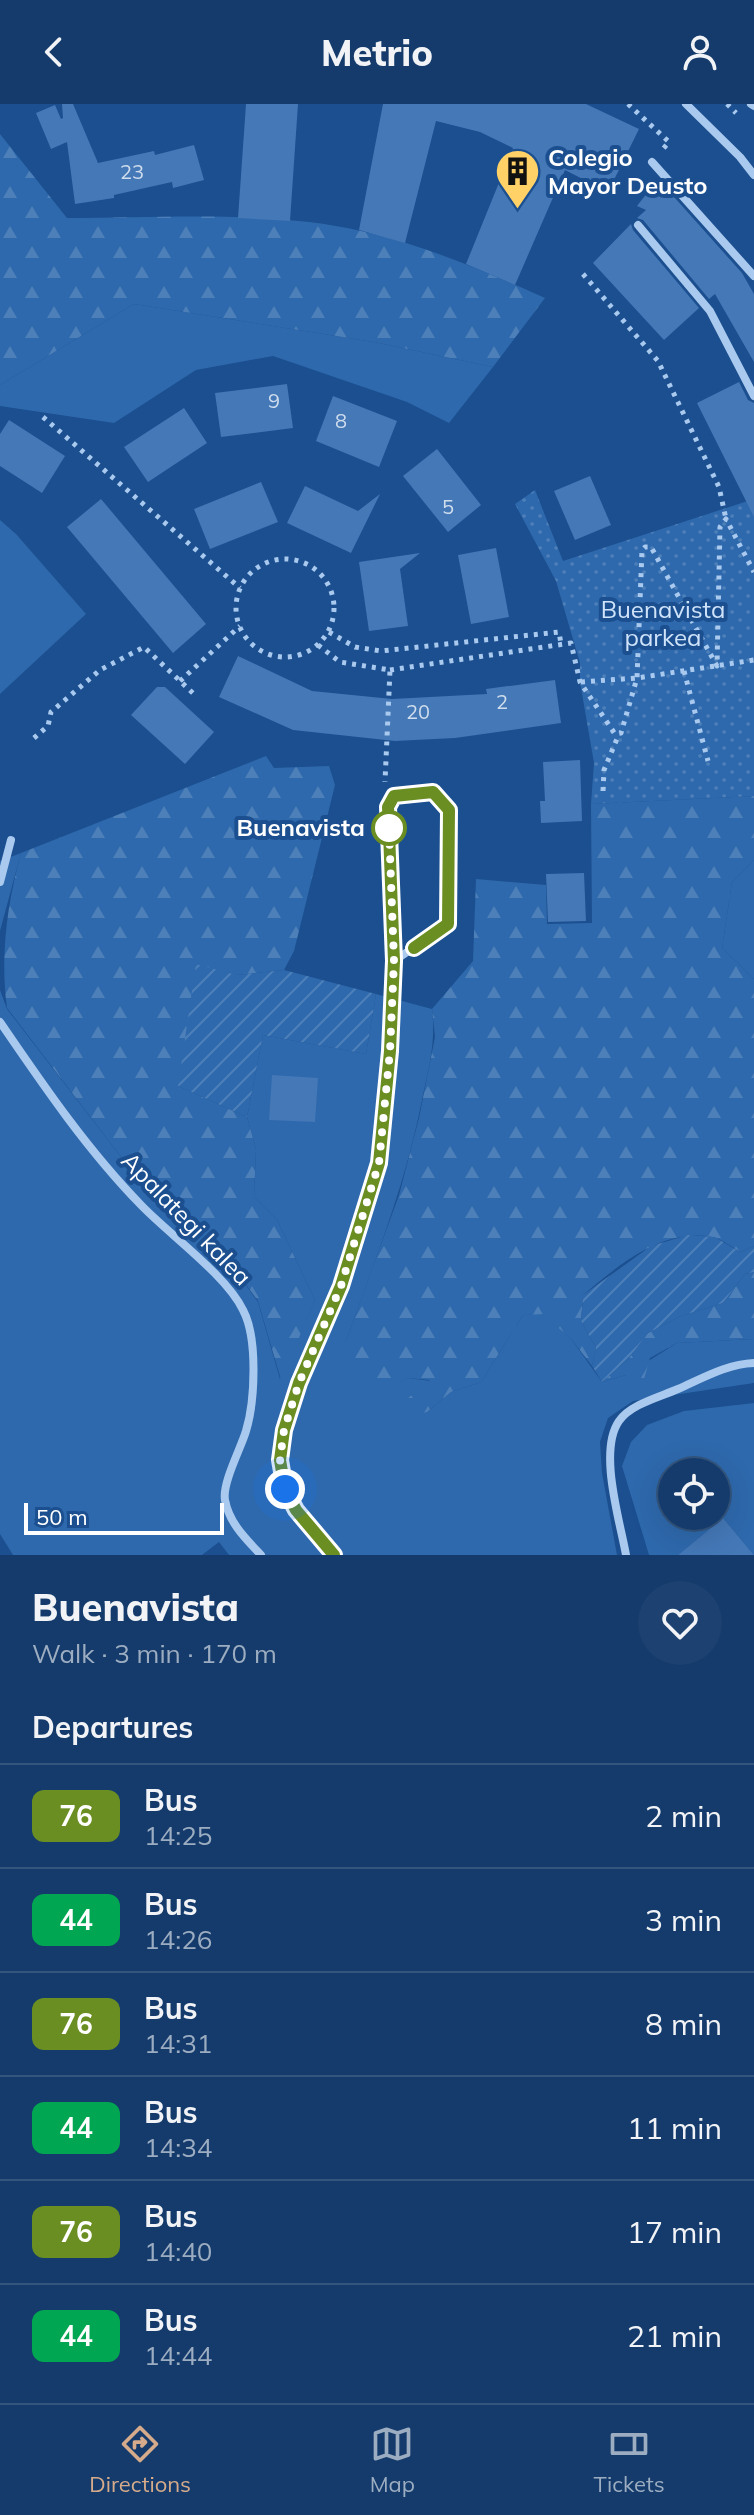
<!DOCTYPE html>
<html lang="en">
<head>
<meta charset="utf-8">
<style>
	:root { --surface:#143b6b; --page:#1d4271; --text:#f1f3f6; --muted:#9dadc1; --line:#33557e; --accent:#d6ab8b }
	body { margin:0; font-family:Mulish,sans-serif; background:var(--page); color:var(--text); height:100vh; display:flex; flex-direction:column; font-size:30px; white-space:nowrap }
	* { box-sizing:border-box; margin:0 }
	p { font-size:26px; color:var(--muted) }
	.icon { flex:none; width:44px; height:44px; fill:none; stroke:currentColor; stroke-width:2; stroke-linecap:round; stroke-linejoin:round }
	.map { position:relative; height:1451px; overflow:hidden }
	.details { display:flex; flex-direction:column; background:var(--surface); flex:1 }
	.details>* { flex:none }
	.badge { padding:0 16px; border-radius:12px; font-size:28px; line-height:52px }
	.controls { position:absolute; left:658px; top:1354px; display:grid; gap:16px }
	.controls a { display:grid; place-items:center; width:72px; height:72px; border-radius:50%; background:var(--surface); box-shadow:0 8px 32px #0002,0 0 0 2px var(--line); font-size:40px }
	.scale { position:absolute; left:24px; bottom:20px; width:200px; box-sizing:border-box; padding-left:8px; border:4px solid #fff; border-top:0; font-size:22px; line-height:28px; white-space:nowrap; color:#fff; -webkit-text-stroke:6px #1b4f8f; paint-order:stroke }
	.you { position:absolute; width:40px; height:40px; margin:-20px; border:6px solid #fff; border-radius:50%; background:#1a73e8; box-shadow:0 0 0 12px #1a73e833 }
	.map>.badge { position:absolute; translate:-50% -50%; box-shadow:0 0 0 4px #fff }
	h2 { padding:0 32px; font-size:30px; line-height:72px }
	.round { display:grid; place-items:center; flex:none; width:84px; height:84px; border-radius:42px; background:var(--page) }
	.head { display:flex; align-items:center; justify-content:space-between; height:136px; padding:0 32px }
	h1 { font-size:38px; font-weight:800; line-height:60px }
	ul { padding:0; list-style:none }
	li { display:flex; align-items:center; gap:24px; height:104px; padding:0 32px; border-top:2px solid var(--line) }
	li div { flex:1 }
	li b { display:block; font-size:30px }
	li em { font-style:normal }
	li .badge { min-width:88px; font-weight:700; text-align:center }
	header { display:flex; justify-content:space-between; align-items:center; height:104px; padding:0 32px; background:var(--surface); font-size:36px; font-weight:800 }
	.tab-bar { display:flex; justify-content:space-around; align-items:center; height:112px; border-top:2px solid var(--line); background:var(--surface); font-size:22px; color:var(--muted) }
	.tab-bar a { display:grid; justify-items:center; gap:4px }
	.tab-bar .current { color:var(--accent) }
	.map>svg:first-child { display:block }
</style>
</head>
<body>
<header><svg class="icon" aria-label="back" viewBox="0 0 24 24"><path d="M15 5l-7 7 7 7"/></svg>Metrio<svg class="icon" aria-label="person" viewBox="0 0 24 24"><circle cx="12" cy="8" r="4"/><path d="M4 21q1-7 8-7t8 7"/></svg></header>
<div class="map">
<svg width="754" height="1451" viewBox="0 0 754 1451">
	<defs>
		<pattern id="forest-firs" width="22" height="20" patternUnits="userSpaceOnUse" patternTransform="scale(2)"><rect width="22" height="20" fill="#2e69ad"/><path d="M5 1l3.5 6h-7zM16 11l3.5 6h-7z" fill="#4d80b9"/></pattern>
		<pattern id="park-dots" width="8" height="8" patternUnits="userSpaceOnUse" patternTransform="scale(2)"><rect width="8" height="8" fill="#2e69ad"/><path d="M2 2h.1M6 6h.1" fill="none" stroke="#4d80b9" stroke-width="1.8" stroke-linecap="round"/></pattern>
		<pattern id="garden-furrows" width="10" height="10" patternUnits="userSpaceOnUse" patternTransform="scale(2)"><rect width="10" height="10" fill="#2e69ad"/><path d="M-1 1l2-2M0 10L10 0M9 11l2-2" fill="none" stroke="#4d80b9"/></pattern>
	</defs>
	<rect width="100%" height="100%" fill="#1b4f8f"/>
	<g fill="#2e69ad" fill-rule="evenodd">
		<path d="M 134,200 L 374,238 L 493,263 L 449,319 L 407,298 L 273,252 L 196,266 L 114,319 L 0,302 L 0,281 Z"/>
		<path d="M 0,416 L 16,430 L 86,510 L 0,590 Z"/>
		<path d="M 21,749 L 0,827 L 0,757 Z"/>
		<path d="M 754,756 L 754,875 L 722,844 L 732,778 Z"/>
		<path d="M 0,886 L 7,905 L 128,1062 L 225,1152 L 258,1198 L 280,1275 L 315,1196 L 277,1116 L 254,1093 L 256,1045 L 247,1013 L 263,931 L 366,950 L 376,890 L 432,905 C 436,939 429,963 422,996 C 406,1079 375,1157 346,1237 L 386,1284 L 408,1274 L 431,1277 L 408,1294 L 427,1308 L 451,1288 L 481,1278 L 523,1211 L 543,1209 L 572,1236 L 602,1278 L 626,1271 L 677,1239 L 754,1235 L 754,1279 L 633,1297 L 608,1314 L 600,1338 L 602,1369 L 617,1451 L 229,1451 L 219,1438 L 202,1451 L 13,1451 L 0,1430 Z"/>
		<path d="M 754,1299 L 754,1451 L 723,1414 L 678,1451 L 649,1451 L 622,1362 L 631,1338 L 647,1321 L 684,1307 ZM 672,1368 L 716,1368 L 716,1412 L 672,1412 Z"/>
	</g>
	<g fill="url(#forest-firs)">
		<path d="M 0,30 L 67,114 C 159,114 273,106 361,127 C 425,141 486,168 545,194 L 493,263 L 374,238 L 134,200 L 0,281 Z"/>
		<path d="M 266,652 L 274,664 L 329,662 L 335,681 L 294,847 L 284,866 L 236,871 L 178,982 L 247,1013 L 256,1045 L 254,1093 L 277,1116 L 315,1196 L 281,1276 L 258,1197 L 225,1152 L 128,1062 L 7,904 C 0,853 7,800 21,749 Z"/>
		<path d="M 754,692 L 754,756 L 732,778 L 722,844 L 754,875 L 754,1142 L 740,1148 C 732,1143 722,1135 712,1133 C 662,1124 619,1161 583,1191 L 581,1217 L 596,1244 L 592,1262 L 572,1236 L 543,1210 L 523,1211 L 481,1278 L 451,1288 L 427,1308 L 398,1314 L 408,1294 L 430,1276 L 408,1274 L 386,1285 L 369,1281 L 348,1266 L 346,1237 L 399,1091 L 419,1014 L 435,933 L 432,905 L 473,857 L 476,775 L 546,781 L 547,820 L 592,819 L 591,700 Z"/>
		<path d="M 754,1168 L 754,1235 L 677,1239 L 650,1254 L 642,1282 L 626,1271 L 602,1278 L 629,1254 L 648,1229 L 681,1212 L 723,1199 L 745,1170 Z"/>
	</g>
	<path fill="url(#park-dots)" d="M 535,386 L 563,457 L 754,395 L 754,692 L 591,700 L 594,659 L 580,578 L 580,559 L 556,477 L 515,400 Z"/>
	<g fill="url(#garden-furrows)">
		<path d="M 196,860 L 236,871 L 284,866 L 376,890 L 366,950 L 263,931 L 247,1013 L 178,982 Z"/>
		<path d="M 688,1131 L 715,1133 L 740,1148 L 754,1142 L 754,1168 L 745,1170 L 723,1199 L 681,1212 L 648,1229 L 629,1254 L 602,1278 L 592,1262 L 596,1244 L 581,1217 L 583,1191 L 651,1142 Z"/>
	</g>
	<g fill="#4478b7">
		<path d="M 62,0 L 73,0 L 98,59 L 154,47 L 155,51 L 194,41 L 204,76 L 173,84 L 172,78 L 114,91 L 114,94 L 75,100 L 67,38 L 51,45 L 36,9 L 55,1 L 61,15 L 63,14 Z"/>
		<path d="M 246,0 L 298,0 L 290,117 L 238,114 Z"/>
		<path d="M 383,0 L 586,0 L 639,25 L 608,88 L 565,66 L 515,181 L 466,160 L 513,44 L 480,28 L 436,17 L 405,139 L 359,126 Z"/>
		<path d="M 658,75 L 742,169 L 754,190 L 754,258 L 715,190 L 709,195 L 643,116 L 637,114 L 646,106 L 637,102 Z"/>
		<path d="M 631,120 L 633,126 L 699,204 L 664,236 L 593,159 Z"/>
		<path d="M 739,278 L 748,296 L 754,299 L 754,413 L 697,299 Z"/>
		<path d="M 287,280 L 293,324 L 221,333 L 215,289 Z"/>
		<path d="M 333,292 L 397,317 L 379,363 L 316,337 Z"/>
		<path d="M 184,304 L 207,339 L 148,378 L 124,343 Z"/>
		<path d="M 9,316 L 65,352 L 42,389 L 0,362 L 0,330 Z"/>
		<path d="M 437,345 L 481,401 L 448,428 L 403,372 Z"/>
		<path d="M 590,372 L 611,421 L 575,436 L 554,387 Z"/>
		<path d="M 261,378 L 278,418 L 210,445 L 194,405 Z"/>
		<path d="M 305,382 L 358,407 L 380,390 L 351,449 L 287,419 Z"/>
		<path d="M 101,395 L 206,520 L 173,549 L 67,423 Z"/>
		<path d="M 496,444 L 509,513 L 471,520 L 458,451 Z"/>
		<path d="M 420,449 L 400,465 L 408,522 L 369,527 L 359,458 Z"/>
		<path d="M 238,552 L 312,587 L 392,595 L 487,590 L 486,585 L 555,576 L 561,619 L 455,634 L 395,637 L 293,626 L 219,593 Z"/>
		<path d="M 157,583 L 165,583 L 214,628 L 185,660 L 131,611 Z"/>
		<path d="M 580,656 L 582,717 L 541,719 L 540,697 L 545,697 L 543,658 Z"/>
		<path d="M 584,769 L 586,817 L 548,818 L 546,770 Z"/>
		<path d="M 272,971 L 318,974 L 315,1018 L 269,1016 Z"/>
		<path d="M 723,1414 L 754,1451 L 678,1451 Z"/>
	</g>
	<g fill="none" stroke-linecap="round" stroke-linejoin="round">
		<g stroke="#a9c9ee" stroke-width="5" stroke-dasharray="4 6" stroke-linecap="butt">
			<path d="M 628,0 L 669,38 L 662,46"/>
			<path d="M 727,0 L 736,9"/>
			<path d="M 583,170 L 658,257 L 719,383 L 726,415"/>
			<path d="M 43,313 L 240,484"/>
			<circle cx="285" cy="504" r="49"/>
			<path d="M 329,528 L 355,543 L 381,547 L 559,528 L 561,540"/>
			<path d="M 318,541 L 340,558 L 390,566 L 385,678"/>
			<path d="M 390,566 L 571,539 L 580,578 L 615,630 L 621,629 L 637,574 L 642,446 L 645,443 L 651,443 L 717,562 L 720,423 L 726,415 L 754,468"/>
			<path d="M 684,567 L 708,657"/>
			<path d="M 180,577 L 240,522"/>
			<path d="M 581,578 L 637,574 L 754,556"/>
			<path d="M 34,634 L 48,622 L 51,608 L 100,566 L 144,543 L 197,593"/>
			<path d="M 603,687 L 604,666 L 619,630"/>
		</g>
		<g stroke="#a9c9ee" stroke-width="8">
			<path d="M 686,0 L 740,53 L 754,71"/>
			<path d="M 751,0 L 754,2"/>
			<path d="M 652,58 L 754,172"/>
			<path d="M 638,121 L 710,207 L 754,292"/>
			<path d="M 0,778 L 11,736"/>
			<path d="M 0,918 C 43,981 88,1047 142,1102 C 170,1131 226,1171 243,1206 C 258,1234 255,1297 246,1327 C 241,1344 222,1379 225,1396 C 229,1419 246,1435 261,1451"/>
			<path d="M 334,1451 L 296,1406 L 285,1385 L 280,1356 L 284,1326 L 299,1279 L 333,1203 L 356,1139 L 379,1059 L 390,947 L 394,857 L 388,703 L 394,692 L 433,688 L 449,706 L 448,820 L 394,857"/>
			<path d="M 626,1451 C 620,1417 598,1347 619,1317 C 631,1300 660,1293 678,1285 C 703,1274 727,1260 754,1259"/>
		</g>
	</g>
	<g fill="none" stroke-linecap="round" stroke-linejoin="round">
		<defs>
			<path id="line" d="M 334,1451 L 296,1406 L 285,1385 L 280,1356 L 284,1326 L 299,1279 L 341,1182 L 379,1059 L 390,947 L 394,857 L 388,703 L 394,692 L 433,688 L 449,706 L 448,820 L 414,844"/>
		</defs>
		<use href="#line" stroke="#fff" stroke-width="18"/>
		<use href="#line" stroke="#6b8e23" stroke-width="12"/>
		<path stroke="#fff" stroke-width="8" stroke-dasharray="0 14.4" d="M 285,1385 L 280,1356 L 284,1326 L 299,1279 L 341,1182 L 379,1059 L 390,947 L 394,857 L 389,724"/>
	</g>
	<defs>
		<symbol id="building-pin" viewBox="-11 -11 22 30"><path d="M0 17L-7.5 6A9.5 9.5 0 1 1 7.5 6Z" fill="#ffd166" stroke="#1b4f8f"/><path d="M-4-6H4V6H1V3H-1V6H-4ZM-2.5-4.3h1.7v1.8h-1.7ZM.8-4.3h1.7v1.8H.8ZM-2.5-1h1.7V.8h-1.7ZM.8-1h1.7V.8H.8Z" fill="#111"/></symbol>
	</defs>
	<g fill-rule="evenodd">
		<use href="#building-pin" x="492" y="42" width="51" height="69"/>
	</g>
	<circle fill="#fff" stroke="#6b8e23" stroke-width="4" cx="389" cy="724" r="16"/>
	<g text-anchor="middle" stroke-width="8" stroke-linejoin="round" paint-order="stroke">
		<g font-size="20" fill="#d0dded">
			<text x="132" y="75">23</text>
			<text x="274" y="304">9</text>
			<text x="341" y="324">8</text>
			<text x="448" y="410">5</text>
			<text x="502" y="605">2</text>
			<text x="418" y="615">20</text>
		</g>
		<g font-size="24" font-weight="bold" fill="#fff" stroke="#1b4f8f" text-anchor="start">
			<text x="548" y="62">Colegio<tspan x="548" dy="28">Mayor Deusto</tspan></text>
		</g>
		<g font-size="24" fill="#cfe3fa" stroke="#1b4f8f">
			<text x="663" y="514">Buenavista<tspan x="663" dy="28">parkea</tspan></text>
		</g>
		<g font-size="24" font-weight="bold" fill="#fff" stroke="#1b4f8f" text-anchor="end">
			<text x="365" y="732">Buenavista</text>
		</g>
		<g font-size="24" fill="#fff" stroke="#1b4f8f">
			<text transform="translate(186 1115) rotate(46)" y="8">Apalategi kalea</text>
		</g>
	</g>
</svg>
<div class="controls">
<a><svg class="icon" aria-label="locate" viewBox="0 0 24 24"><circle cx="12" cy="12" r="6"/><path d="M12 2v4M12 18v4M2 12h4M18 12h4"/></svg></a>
</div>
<div class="scale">50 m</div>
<div class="you" style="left:285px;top:1385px"></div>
</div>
<section class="details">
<div class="head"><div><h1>Buenavista</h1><p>Walk · 3 min · 170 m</p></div><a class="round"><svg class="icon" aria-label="heart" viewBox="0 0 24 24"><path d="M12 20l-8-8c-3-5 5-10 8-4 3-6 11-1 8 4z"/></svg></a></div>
<h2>Departures</h2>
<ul>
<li><span class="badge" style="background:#6b8e23;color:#fff">76</span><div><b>Bus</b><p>14:25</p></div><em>2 min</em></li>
<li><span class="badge" style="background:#00a651;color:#fff">44</span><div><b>Bus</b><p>14:26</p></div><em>3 min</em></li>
<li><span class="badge" style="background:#6b8e23;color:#fff">76</span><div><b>Bus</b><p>14:31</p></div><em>8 min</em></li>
<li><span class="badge" style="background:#00a651;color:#fff">44</span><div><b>Bus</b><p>14:34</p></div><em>11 min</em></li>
<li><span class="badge" style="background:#6b8e23;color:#fff">76</span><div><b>Bus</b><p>14:40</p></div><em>17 min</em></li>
<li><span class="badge" style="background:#00a651;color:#fff">44</span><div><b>Bus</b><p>14:44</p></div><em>21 min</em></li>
</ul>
</section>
<nav class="tab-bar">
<a class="current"><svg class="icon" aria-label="directions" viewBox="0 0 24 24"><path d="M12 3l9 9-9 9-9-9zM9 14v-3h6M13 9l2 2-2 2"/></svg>Directions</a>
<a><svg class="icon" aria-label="map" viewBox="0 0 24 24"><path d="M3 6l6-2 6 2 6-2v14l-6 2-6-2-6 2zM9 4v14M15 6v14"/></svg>Map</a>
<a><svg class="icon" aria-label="tickets" viewBox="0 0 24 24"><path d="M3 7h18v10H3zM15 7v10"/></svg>Tickets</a>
</nav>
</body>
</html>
